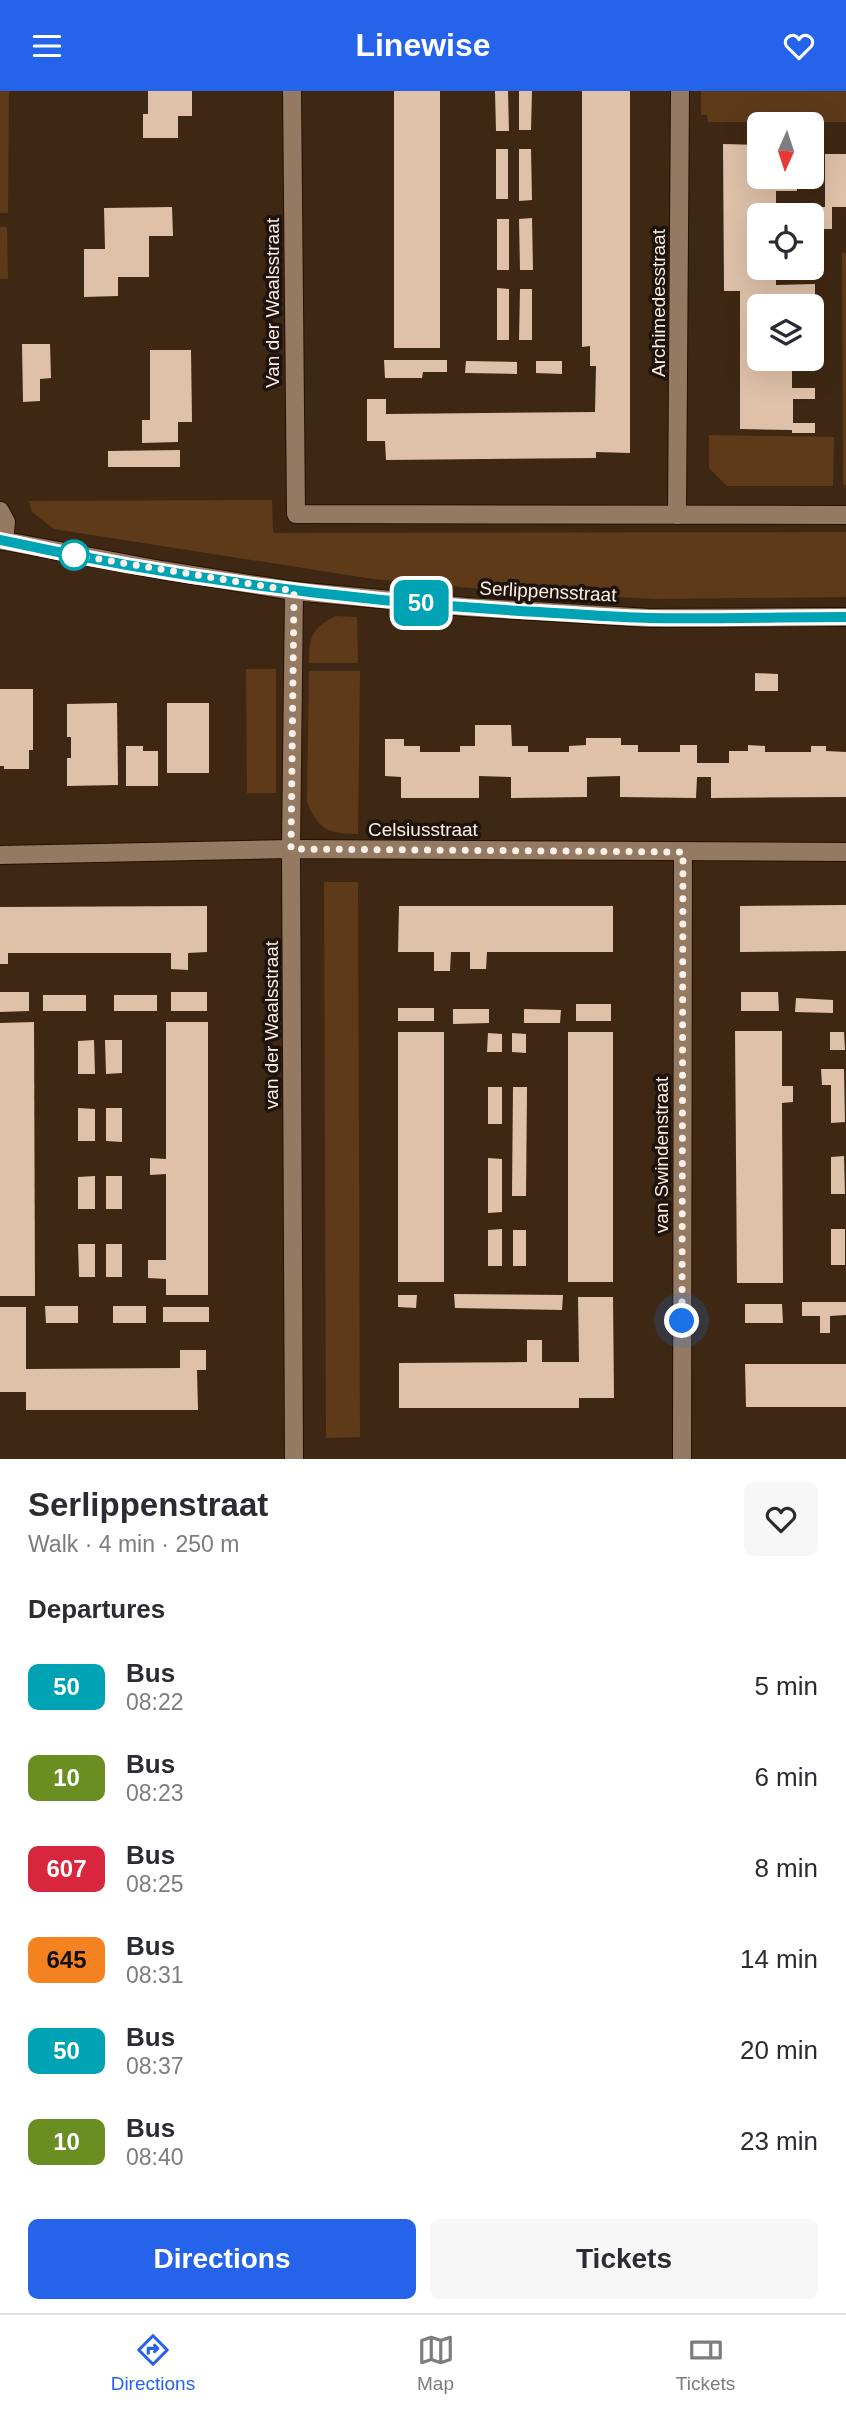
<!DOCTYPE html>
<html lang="en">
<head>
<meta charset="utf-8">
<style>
	:root { --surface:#fff; --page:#f7f7f7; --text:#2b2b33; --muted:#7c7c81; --line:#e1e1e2; --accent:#2563eb }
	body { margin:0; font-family:Helvetica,sans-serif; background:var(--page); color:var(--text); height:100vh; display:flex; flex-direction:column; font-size:26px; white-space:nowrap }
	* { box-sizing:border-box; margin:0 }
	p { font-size:23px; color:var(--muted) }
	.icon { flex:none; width:38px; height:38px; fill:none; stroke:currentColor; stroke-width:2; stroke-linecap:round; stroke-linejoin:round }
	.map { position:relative; height:1368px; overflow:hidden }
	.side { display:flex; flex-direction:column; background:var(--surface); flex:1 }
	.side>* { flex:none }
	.badge { padding:0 14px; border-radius:10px; font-size:24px; line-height:46px }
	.needle { width:46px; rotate:183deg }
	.fabs { position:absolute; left:747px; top:21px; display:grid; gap:14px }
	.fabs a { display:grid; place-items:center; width:77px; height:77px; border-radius:10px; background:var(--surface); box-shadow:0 7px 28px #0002; font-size:35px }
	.you { position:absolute; width:35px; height:35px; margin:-18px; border:5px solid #fff; border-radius:50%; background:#1a73e8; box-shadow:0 0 0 10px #1a73e833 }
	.map>.badge { position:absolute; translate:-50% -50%; box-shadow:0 0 0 4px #fff }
	h2 { padding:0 28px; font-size:26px; line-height:63px }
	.round { display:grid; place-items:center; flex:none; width:74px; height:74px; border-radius:10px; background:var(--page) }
	.head { display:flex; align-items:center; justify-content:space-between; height:119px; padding:0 28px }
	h1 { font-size:33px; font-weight:600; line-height:52px }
	.cta { display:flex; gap:14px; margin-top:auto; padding:14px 28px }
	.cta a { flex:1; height:80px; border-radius:10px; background:var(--accent); color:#fff; font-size:28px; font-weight:600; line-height:80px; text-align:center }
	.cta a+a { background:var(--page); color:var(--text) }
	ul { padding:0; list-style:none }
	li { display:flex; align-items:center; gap:21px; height:91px; padding:0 28px }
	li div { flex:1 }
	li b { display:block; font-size:26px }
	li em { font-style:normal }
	li .badge { min-width:77px; font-weight:700; text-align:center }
	header { display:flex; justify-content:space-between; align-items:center; height:91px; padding:0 28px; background:var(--accent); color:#fff; font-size:32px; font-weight:600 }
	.menu { display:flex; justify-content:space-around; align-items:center; height:98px; border-top:2px solid var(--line); background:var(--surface); font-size:19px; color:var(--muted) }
	.menu a { display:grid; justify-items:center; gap:4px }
	.menu .on { color:var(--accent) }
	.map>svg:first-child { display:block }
</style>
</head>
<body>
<header><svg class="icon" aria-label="menu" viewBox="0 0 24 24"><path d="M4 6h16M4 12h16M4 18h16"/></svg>Linewise<svg class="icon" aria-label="heart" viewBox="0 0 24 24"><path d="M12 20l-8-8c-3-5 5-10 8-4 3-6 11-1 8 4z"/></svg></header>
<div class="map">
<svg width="846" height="1368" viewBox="0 0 846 1368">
	<rect width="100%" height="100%" fill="#3f2813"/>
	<g fill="#5e3a19">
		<path d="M 0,0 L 9,0 L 8,122 L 0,122 Z"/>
		<path d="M 701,0 L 846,0 L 846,31 L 708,31 L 707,24 L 701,24 Z"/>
		<path d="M 0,136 L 7,136 L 8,188 L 0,188 Z"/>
		<path d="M 842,162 L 846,162 L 846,394 L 843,394 Z"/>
		<path d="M 709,344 L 834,346 L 833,395 L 727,395 L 709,377 Z"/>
		<path d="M 272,409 L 273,442 L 846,441 L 846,506 L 658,508 L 516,501 L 373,488 L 54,438 L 32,421 L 29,410 Z"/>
		<path d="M 336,525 L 357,526 L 358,572 L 309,572 C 309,545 312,537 336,525 Z"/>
		<path d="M 246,578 L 276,578 L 276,702 L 247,702 Z"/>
		<path d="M 309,580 L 360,580 L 358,743 C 328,742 319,740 307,711 Z"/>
		<path d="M 324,791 L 358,791 L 360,1346 L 326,1347 Z"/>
	</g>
	<g fill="#dfc1a9">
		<path d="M 148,0 L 192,0 L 192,25 L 178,25 L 178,47 L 143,47 L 143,23 L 148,23 Z"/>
		<rect x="394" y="0" width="46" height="257"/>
		<path d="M 495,0 L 508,0 L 509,40 L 496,40 Z"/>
		<path d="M 519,0 L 532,0 L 531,39 L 519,39 Z"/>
		<path d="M 582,0 L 630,0 L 630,362 L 596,361 L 596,367 L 386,369 L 385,350 L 367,350 L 367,308 L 386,308 L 386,323 L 595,321 L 596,275 L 590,275 L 590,255 L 582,256 Z"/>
		<path d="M 723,53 L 760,54 L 760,86 L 775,86 L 775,89 L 797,89 L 797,100 L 776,100 L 776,124 L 760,124 L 760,177 L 776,177 L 776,194 L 815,193 L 815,204 L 792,204 L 792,215 L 760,215 L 760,268 L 812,268 L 812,263 L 815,263 L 815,274 L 792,274 L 792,297 L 815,297 L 815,308 L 793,308 L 793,332 L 815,332 L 815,342 L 792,342 L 792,339 L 740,338 L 740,200 L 724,200 Z"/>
		<rect x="496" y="58" width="12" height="50"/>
		<path d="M 519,58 L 531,58 L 532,109 L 519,110 Z"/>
		<path d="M 825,63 L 846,63 L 846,116 L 832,116 L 832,138 L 820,138 L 820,116 L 825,116 Z"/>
		<path d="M 172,116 L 173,145 L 149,145 L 149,186 L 118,186 L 118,205 L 84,206 L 84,158 L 105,158 L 104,117 Z"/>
		<path d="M 532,127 L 533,179 L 520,179 L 519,128 Z"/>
		<rect x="497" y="128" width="12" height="51"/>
		<path d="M 497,197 L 509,198 L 509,249 L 497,249 Z"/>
		<path d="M 520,198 L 532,198 L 532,249 L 519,249 Z"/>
		<path d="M 22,253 L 50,253 L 51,287 L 40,288 L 40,310 L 23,311 Z"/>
		<path d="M 150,259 L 191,259 L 192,331 L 178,331 L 178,351 L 142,352 L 142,329 L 150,329 Z"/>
		<path d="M 384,269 L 447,269 L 447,281 L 423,281 L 422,287 L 385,287 Z"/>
		<path d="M 466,270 L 517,271 L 517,283 L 465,282 Z"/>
		<path d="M 536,270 L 562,270 L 562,283 L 536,282 Z"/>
		<path d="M 180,359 L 180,376 L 108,376 L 108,360 Z"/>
		<path d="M 755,582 L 778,583 L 778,600 L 755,600 Z"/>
		<path d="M 0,598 L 33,598 L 33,659 L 29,659 L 29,678 L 4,678 L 4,675 L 0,675 Z"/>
		<path d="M 117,612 L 118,694 L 67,695 L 67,667 L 71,667 L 71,646 L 67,646 L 67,613 Z"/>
		<rect x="167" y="612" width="42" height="70"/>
		<path d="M 475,634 L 511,634 L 512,655 L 528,655 L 528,661 L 569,661 L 569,655 L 586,654 L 586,647 L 621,647 L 621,654 L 638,654 L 638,661 L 680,661 L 680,654 L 697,654 L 697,672 L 729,672 L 729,660 L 748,660 L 748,654 L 765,655 L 765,661 L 811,661 L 811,655 L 826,655 L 826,660 L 846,661 L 846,706 L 711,707 L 711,686 L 697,686 L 696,707 L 620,706 L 620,685 L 587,686 L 587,706 L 511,707 L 511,686 L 479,685 L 479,707 L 401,707 L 401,686 L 385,685 L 385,648 L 404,648 L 404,655 L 420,655 L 420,661 L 460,661 L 460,655 L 475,655 Z"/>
		<path d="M 126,655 L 143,655 L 143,660 L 158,660 L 158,695 L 126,695 Z"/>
		<path d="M 846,814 L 846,860 L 740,861 L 740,815 Z"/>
		<path d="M 207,815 L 207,861 L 188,862 L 188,879 L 171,878 L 171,862 L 8,862 L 8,873 L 0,873 L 0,816 Z"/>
		<path d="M 399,815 L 613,815 L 613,861 L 487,861 L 486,878 L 470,878 L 470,861 L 451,861 L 450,880 L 434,880 L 434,861 L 398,861 Z"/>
		<path d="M 0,901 L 29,901 L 29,920 L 0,921 Z"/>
		<rect x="171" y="901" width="36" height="19"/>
		<path d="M 741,901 L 778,901 L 779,920 L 741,920 Z"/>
		<rect x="43" y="904" width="43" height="16"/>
		<rect x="114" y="904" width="43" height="16"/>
		<path d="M 796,907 L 833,909 L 833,922 L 795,921 Z"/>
		<rect x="576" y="913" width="35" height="17"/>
		<rect x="398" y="917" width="36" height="13"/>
		<path d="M 453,918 L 489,918 L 489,932 L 453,933 Z"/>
		<path d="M 524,918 L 561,919 L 560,932 L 524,932 Z"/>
		<path d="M 34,931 L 35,1205 L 0,1205 L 0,932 Z"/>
		<path d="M 166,931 L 208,931 L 208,1204 L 166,1204 L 166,1188 L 148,1187 L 148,1169 L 166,1169 L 166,1083 L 150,1084 L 150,1067 L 166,1068 Z"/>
		<path d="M 735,940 L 782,940 L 782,995 L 793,995 L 793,1011 L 782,1012 L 783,1192 L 737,1192 Z"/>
		<rect x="398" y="941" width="46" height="250"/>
		<rect x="568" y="941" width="45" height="250"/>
		<path d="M 830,941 L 844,941 L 845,959 L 830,959 Z"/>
		<path d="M 488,942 L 502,943 L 502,961 L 487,961 Z"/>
		<path d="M 512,942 L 526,943 L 526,962 L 512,961 Z"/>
		<path d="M 94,949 L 95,983 L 78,983 L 78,950 Z"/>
		<path d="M 105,949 L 122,949 L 122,982 L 106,983 Z"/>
		<path d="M 821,978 L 844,978 L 845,1031 L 831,1032 L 831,994 L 822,994 Z"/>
		<rect x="488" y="996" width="14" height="37"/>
		<path d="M 513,996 L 527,996 L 526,1105 L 512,1105 Z"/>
		<path d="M 78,1017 L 95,1018 L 95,1050 L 78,1050 Z"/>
		<path d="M 106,1017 L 122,1017 L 122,1051 L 106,1050 Z"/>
		<path d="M 844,1065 L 845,1103 L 831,1103 L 831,1066 Z"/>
		<path d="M 488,1067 L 502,1068 L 502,1121 L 488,1122 Z"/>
		<path d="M 95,1085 L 95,1118 L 78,1118 L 78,1086 Z"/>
		<rect x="106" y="1085" width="16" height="33"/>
		<path d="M 502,1138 L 502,1175 L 488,1175 L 488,1139 Z"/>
		<rect x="831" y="1138" width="14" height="36"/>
		<rect x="513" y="1139" width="13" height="36"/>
		<path d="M 78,1153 L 95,1153 L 95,1186 L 79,1186 Z"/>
		<rect x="106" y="1153" width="16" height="33"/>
		<path d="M 454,1203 L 563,1204 L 562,1219 L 455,1217 Z"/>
		<path d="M 398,1204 L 417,1204 L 416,1217 L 398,1216 Z"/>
		<path d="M 578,1206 L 613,1206 L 614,1307 L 579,1307 L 579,1317 L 399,1317 L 399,1272 L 527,1271 L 527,1249 L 542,1249 L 542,1271 L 579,1271 Z"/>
		<path d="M 802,1211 L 846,1211 L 846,1224 L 830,1225 L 830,1242 L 820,1242 L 820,1225 L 802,1225 Z"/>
		<path d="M 745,1213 L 782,1213 L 783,1232 L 745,1232 Z"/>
		<path d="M 45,1215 L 78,1215 L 78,1232 L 46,1232 Z"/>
		<rect x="113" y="1215" width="33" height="17"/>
		<path d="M 0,1216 L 26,1216 L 26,1278 L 180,1277 L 180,1259 L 206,1259 L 206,1279 L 197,1279 L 198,1319 L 26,1319 L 26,1301 L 0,1301 Z"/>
		<rect x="163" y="1216" width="46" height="15"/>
		<path d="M 745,1273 L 846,1273 L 846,1316 L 746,1316 Z"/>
	</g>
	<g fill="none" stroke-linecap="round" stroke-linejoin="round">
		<defs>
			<path id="service" d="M 0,420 L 6,431 L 4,450"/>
			<g id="minor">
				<path d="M 292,0 L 296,423 L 846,424"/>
				<path d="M 677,424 L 680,0"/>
				<path d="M 294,500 L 291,758 L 294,1368"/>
				<path d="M 0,764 L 291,758 L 846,761"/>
				<path d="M 682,1368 L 683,761"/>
			</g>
			<path id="tertiary" d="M 0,449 L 161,479 L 294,500 L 466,516 L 649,527 L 846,526"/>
		</defs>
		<use href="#service" stroke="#251000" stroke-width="20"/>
		<use href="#minor" stroke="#251000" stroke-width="20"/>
		<use href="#tertiary" stroke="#251000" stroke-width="20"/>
		<use href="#service" stroke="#957a63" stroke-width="18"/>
		<use href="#minor" stroke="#957a63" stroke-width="18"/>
		<use href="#tertiary" stroke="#957a63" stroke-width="18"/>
	</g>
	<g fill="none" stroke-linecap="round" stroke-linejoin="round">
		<defs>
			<path id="line" d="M 0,449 C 177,488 358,511 539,521 C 576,523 613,526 650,527 C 715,528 781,526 846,526"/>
		</defs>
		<use href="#line" stroke="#fff" stroke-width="16"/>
		<use href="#line" stroke="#00a3b4" stroke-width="10"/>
		<path stroke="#fdf1e7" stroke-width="7" stroke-dasharray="0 12.6" d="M 74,464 L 294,500 L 291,758 L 683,761 L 682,1230"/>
	</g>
	<circle fill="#fff" stroke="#00a3b4" stroke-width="3.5" cx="74" cy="464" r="14"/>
	<g text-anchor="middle" stroke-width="7" stroke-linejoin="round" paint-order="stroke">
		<g font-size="19" fill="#fdf1e7" stroke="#1e140b">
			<text transform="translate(272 212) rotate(-90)" y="7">Van der Waalsstraat</text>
			<text transform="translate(658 212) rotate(-90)" y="7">Archimedesstraat</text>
			<text transform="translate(548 500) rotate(3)" y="7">Serlippensstraat</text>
			<text x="423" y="745">Celsiusstraat</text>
			<text transform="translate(271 934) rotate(-90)" y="7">van der Waalsstraat</text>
			<text transform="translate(661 1064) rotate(-90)" y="7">van Swindenstraat</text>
		</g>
	</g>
</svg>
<div class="fabs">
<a><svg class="needle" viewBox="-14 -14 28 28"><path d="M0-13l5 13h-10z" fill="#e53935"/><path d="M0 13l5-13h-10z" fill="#7c7c81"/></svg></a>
<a><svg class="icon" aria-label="locate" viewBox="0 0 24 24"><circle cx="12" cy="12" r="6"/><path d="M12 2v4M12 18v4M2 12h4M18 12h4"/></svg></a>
<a><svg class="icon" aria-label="layers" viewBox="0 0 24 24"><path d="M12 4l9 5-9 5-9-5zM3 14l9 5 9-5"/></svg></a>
</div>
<div class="you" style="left:682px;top:1230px"></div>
<b class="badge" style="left:421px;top:512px;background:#00a3b4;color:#fff">50</b>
</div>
<section class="side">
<div class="head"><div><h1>Serlippenstraat</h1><p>Walk · 4 min · 250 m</p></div><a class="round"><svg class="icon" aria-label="heart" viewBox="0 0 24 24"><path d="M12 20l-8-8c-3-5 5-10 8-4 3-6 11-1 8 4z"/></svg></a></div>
<h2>Departures</h2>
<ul>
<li><span class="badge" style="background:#00a3b4;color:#fff">50</span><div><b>Bus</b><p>08:22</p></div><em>5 min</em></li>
<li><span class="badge" style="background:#6b8e23;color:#fff">10</span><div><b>Bus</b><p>08:23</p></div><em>6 min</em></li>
<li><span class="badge" style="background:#d7263d;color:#fff">607</span><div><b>Bus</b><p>08:25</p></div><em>8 min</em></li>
<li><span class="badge" style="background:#f58220;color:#111">645</span><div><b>Bus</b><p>08:31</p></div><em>14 min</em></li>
<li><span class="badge" style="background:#00a3b4;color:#fff">50</span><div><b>Bus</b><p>08:37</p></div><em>20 min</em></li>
<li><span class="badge" style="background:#6b8e23;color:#fff">10</span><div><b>Bus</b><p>08:40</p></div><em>23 min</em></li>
</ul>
<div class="cta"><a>Directions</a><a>Tickets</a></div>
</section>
<nav class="menu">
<a class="on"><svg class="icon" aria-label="directions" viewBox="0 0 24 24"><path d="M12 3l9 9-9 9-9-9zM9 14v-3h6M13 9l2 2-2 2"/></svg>Directions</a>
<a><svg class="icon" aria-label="map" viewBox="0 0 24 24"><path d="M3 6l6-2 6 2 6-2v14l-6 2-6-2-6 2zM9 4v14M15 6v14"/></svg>Map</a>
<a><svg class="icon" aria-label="tickets" viewBox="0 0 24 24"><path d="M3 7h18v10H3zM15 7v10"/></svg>Tickets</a>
</nav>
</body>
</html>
